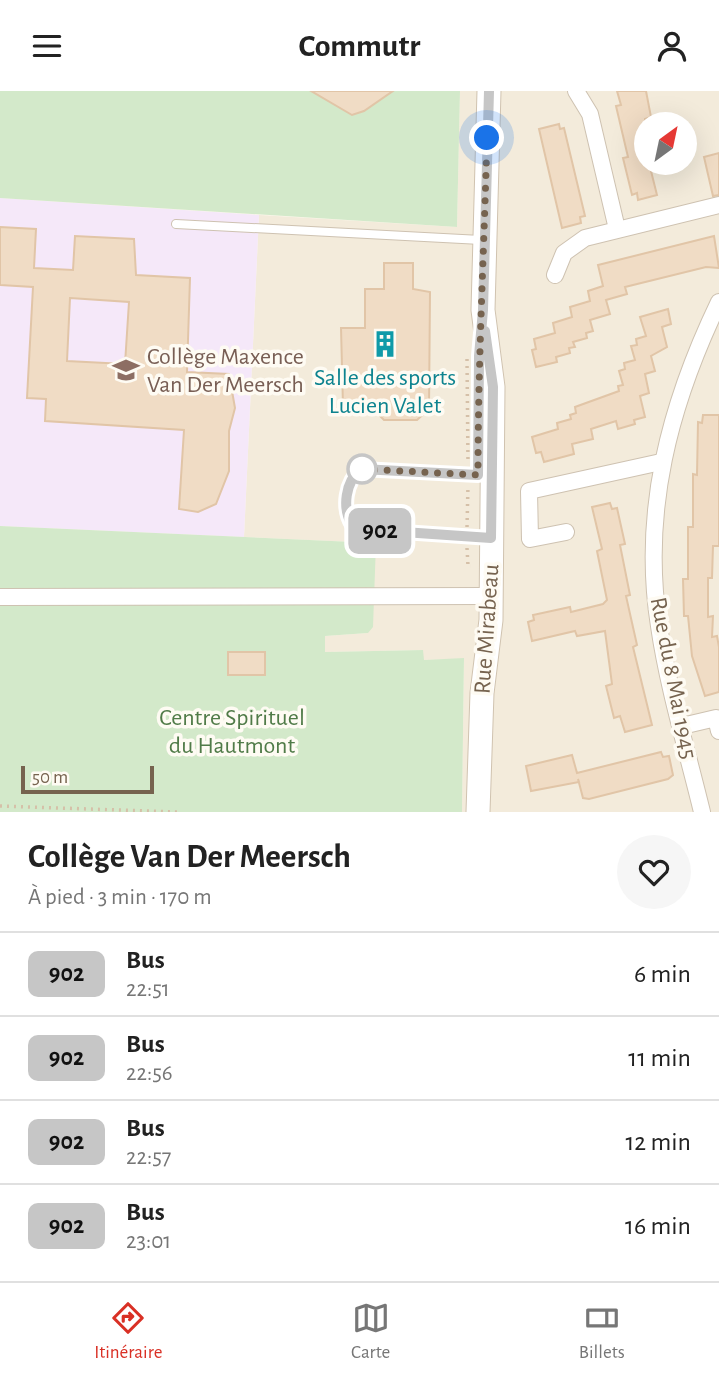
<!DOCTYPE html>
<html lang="fr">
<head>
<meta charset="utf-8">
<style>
	:root { --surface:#fff; --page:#f6f6f6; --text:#222; --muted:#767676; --line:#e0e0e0; --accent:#d93025 }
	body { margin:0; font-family:"Alegreya Sans",sans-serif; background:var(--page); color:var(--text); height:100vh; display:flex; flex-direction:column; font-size:26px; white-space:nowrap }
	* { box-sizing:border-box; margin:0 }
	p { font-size:23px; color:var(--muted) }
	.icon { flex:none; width:38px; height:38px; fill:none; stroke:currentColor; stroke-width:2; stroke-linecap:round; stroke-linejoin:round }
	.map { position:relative; height:721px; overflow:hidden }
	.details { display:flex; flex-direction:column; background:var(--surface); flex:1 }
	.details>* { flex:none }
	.badge { padding:0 14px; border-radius:10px; font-size:24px; line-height:46px }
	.needle { width:46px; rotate:33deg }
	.buttons { position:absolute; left:634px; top:21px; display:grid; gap:14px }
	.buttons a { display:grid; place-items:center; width:63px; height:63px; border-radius:50%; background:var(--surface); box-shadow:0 7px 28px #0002; font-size:35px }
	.scale { position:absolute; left:21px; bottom:18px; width:133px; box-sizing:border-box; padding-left:7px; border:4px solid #76634f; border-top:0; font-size:19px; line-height:24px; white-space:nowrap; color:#76634f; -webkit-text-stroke:5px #fefbf3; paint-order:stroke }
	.you { position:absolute; width:35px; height:35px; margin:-18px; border:5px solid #fff; border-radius:50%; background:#1a73e8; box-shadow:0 0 0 10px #1a73e833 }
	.map>.badge { position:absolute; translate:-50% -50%; box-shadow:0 0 0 4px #fff }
	.round { display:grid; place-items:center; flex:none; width:74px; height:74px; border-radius:37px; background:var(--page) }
	.headline { display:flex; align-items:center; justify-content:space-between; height:119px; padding:0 28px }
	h1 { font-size:33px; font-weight:700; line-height:52px }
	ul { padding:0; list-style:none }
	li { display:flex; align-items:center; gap:21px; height:84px; padding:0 28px; border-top:2px solid var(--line) }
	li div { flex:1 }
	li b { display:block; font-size:26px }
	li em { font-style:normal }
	li .badge { min-width:77px; font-weight:700; text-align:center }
	header { display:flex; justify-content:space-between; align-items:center; height:91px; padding:0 28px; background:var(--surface); font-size:32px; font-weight:700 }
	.dock { display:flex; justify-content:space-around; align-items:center; height:98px; border-top:2px solid var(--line); background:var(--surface); font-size:19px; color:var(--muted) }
	.dock a { display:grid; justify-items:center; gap:4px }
	.dock .current { color:var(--accent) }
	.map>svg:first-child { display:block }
</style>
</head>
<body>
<header><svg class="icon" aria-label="menu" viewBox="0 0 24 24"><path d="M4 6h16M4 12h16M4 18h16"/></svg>Commutr<svg class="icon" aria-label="person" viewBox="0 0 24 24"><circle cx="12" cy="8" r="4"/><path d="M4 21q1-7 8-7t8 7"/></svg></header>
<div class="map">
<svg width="719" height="721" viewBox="0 0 719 721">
	<rect width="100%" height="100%" fill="#fcf8ec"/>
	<path fill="#f3ebdb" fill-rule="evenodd" d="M 460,0 L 719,0 L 719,721 L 462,721 L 464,568 L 423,569 L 422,559 L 325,561 L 325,545 L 368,542 L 376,452 L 244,446 L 259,124 L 457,136 ZM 646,33 L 684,33 L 684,72 L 646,72 Z"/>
	<path fill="#f5e8f9" d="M 0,107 L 259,124 L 244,446 L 0,435 Z"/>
	<g fill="#d3e9ca">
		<path d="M 0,0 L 460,0 L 457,136 L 0,107 Z"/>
		<path d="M 0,435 L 376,452 L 373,536 L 368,542 L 325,545 L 325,561 L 423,559 L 424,569 L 464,567 L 462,721 L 0,721 Z"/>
	</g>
	<g fill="#f0dcc5" stroke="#e1c5a7" stroke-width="2" fill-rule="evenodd">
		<path d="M 311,0 L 393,0 L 364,20 L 352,24 Z"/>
		<path d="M 617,0 L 646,0 L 651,26 L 645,28 L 646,72 L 649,72 L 657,104 L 638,109 L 637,102 L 632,104 L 623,67 L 628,66 L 616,15 L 621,14 Z"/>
		<path d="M 559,33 L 560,38 L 564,37 L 585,125 L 580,126 L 581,132 L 562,137 L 539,38 Z"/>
		<path d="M 719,62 L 719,104 L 713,105 L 704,66 Z"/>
		<path d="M 0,136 L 36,138 L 34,177 L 73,179 L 75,145 L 134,148 L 136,184 L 190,187 L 187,281 L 229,283 L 235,317 L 229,340 L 229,380 L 216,413 L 198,421 L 179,418 L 184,339 L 45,330 L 46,308 L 27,307 L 33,196 L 0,194 ZM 70,207 L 129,211 L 125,273 L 67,270 Z"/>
		<path d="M 714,145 L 719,177 L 706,176 L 625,196 L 627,203 L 606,209 L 610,223 L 590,229 L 593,240 L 586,242 L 587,247 L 573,251 L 575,256 L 569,257 L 570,262 L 556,266 L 557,271 L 536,276 L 532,259 L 536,258 L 534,248 L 555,242 L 553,232 L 572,226 L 570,216 L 590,210 L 588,200 L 603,195 L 598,174 Z"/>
		<path d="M 384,172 L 413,172 L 413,198 L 430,201 L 429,318 L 417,329 L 384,329 L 375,320 L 364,315 L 343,315 L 341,237 L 365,237 L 365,198 L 384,198 Z"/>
		<path d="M 668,218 L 671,233 L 662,236 L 667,256 L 651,265 L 655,280 L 645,283 L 649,302 L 640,305 L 645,326 L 634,329 L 635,333 L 618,338 L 616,330 L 591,338 L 593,348 L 572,353 L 574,363 L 544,371 L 541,361 L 536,362 L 532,346 L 558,338 L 557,332 L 571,328 L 570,324 L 576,322 L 575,316 L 619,300 L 618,295 L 623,294 L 619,280 L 625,278 L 624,272 L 635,269 L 631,255 L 637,254 L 636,248 L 646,245 L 640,226 Z"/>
		<path d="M 703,324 L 719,324 L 719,455 L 713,455 L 712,487 L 708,487 L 708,526 L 713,525 L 712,546 L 717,545 L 719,556 L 719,601 L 705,605 L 692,565 L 688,525 L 684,525 L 683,488 L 688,488 L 688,436 L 693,436 L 693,383 L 697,384 L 698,331 L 702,332 Z"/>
		<path d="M 610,412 L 612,418 L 617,417 L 625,453 L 620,454 L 630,504 L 626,505 L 637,554 L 633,556 L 652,634 L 625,641 L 620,625 L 614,627 L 606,595 L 612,593 L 605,540 L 577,545 L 575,540 L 532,550 L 528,531 L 534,529 L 533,524 L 570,516 L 571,521 L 603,513 L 607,509 L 597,460 L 602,458 L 592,416 Z"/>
		<rect x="228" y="561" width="37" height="23"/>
		<path d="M 661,661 L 663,666 L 669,665 L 673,684 L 668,688 L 589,708 L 583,707 L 578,688 L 579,691 L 531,700 L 526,675 L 572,664 L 577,682 Z"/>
	</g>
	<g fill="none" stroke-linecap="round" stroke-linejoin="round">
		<defs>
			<g id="service">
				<path d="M 176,133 L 481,149"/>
				<path d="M 489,385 L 361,378 C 346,391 345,409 348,428 L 359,438 L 490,447"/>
			</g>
			<g id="minor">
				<path d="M 576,0 L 590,23 L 617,138"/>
				<path d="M 555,184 L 564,162 L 585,147 L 719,114"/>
				<path d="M 566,441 L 530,448 L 529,400 L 661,371"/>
				<path d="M 0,506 L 491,505"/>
				<path d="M 682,635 L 716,627 L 719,640"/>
				<path d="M 702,721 C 687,659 668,597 659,535 C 641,420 670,313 719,211"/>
			</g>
			<path id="secondary" d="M 478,721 L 482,602 L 491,529 L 493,296 L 483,219 L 489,0"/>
		</defs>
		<use href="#service" stroke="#cec2b1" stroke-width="10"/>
		<use href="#minor" stroke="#cec2b1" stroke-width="18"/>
		<use href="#secondary" stroke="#d0c3b0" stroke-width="25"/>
		<g stroke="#d5c0a8" stroke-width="3.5" stroke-dasharray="2 5" stroke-linecap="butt">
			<path d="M 467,268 L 468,373"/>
			<path d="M 467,436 L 468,394"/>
			<path d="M 467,457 L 468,475 L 471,475"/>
			<path d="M 0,715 L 177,721"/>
		</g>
		<use href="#service" stroke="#fff" stroke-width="8"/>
		<use href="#minor" stroke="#fff" stroke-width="16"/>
		<use href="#secondary" stroke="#fff" stroke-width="23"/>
	</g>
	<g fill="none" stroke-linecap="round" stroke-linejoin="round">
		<defs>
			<path id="line" d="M 485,240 L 493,296 L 491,447 L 359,438 L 352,434 C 342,417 345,391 361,378 L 478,384 L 479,265 L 483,219 L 489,0"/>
		</defs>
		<use href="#line" stroke="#fff" stroke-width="16"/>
		<use href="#line" stroke="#c6c6c6" stroke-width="10"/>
		<path stroke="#76634f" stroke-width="7" stroke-dasharray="0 12.6" d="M 362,378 L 478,384 C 478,271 484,160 487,47"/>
	</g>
	<defs>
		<symbol id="building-bare" viewBox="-9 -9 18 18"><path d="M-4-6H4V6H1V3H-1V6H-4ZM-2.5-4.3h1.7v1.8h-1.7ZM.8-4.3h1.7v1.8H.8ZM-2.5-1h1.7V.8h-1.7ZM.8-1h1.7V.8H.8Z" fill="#0f9aa8" stroke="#fefbf3" stroke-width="2.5" paint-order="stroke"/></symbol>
		<symbol id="school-bare" viewBox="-9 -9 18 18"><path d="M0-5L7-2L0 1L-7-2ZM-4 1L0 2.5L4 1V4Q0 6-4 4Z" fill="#8d6e63" stroke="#fefbf3" stroke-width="2.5" paint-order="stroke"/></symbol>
	</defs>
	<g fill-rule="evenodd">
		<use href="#building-bare" x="366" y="234" width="38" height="38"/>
		<use href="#school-bare" x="107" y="260" width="38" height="38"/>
	</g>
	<circle fill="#fff" stroke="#c6c6c6" stroke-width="3.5" cx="362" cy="378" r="14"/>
	<g text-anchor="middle" stroke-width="7" stroke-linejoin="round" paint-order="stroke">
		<g font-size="24" fill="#785e54" stroke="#fefbf3" text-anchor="start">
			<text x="147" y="273">Collège Maxence<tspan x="147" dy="28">Van Der Meersch</tspan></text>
		</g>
		<g font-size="24" fill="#0d838f" stroke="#fefbf3">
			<text x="385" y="294">Salle des sports<tspan x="385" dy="28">Lucien Valet</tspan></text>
		</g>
		<g font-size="24" fill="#76634f" stroke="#fefbf3">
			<text transform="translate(486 538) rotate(-86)" y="8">Rue Mirabeau</text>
			<text transform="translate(674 587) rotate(79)" y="8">Rue du 8 Mai 1945</text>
		</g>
		<g font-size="24" fill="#507b48" stroke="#fefbf3">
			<text x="232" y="634">Centre Spirituel<tspan x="232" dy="28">du Hautmont</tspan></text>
		</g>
	</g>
</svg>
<div class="buttons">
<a><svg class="needle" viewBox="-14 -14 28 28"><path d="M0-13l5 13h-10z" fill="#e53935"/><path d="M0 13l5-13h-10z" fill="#767676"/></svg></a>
</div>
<div class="scale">50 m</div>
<div class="you" style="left:487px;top:47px"></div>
<b class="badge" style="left:380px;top:440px;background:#c6c6c6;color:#111">902</b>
</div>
<section class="details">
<div class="headline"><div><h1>Collège Van Der Meersch</h1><p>À pied · 3 min · 170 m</p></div><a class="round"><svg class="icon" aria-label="heart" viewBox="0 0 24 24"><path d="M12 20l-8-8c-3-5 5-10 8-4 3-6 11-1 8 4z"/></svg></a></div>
<ul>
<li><span class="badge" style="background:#c6c6c6;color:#111">902</span><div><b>Bus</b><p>22:51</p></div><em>6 min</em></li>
<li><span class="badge" style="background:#c6c6c6;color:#111">902</span><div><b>Bus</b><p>22:56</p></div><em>11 min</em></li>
<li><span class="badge" style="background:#c6c6c6;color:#111">902</span><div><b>Bus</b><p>22:57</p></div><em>12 min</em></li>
<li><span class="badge" style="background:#c6c6c6;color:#111">902</span><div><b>Bus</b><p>23:01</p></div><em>16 min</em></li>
</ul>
</section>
<nav class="dock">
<a class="current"><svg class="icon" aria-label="directions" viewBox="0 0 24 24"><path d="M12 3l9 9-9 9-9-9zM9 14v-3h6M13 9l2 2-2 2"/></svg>Itinéraire</a>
<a><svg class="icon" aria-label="map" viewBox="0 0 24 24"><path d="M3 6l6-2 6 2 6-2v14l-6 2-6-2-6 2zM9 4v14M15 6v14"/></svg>Carte</a>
<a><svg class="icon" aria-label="tickets" viewBox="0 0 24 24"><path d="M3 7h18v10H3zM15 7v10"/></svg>Billets</a>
</nav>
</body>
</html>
